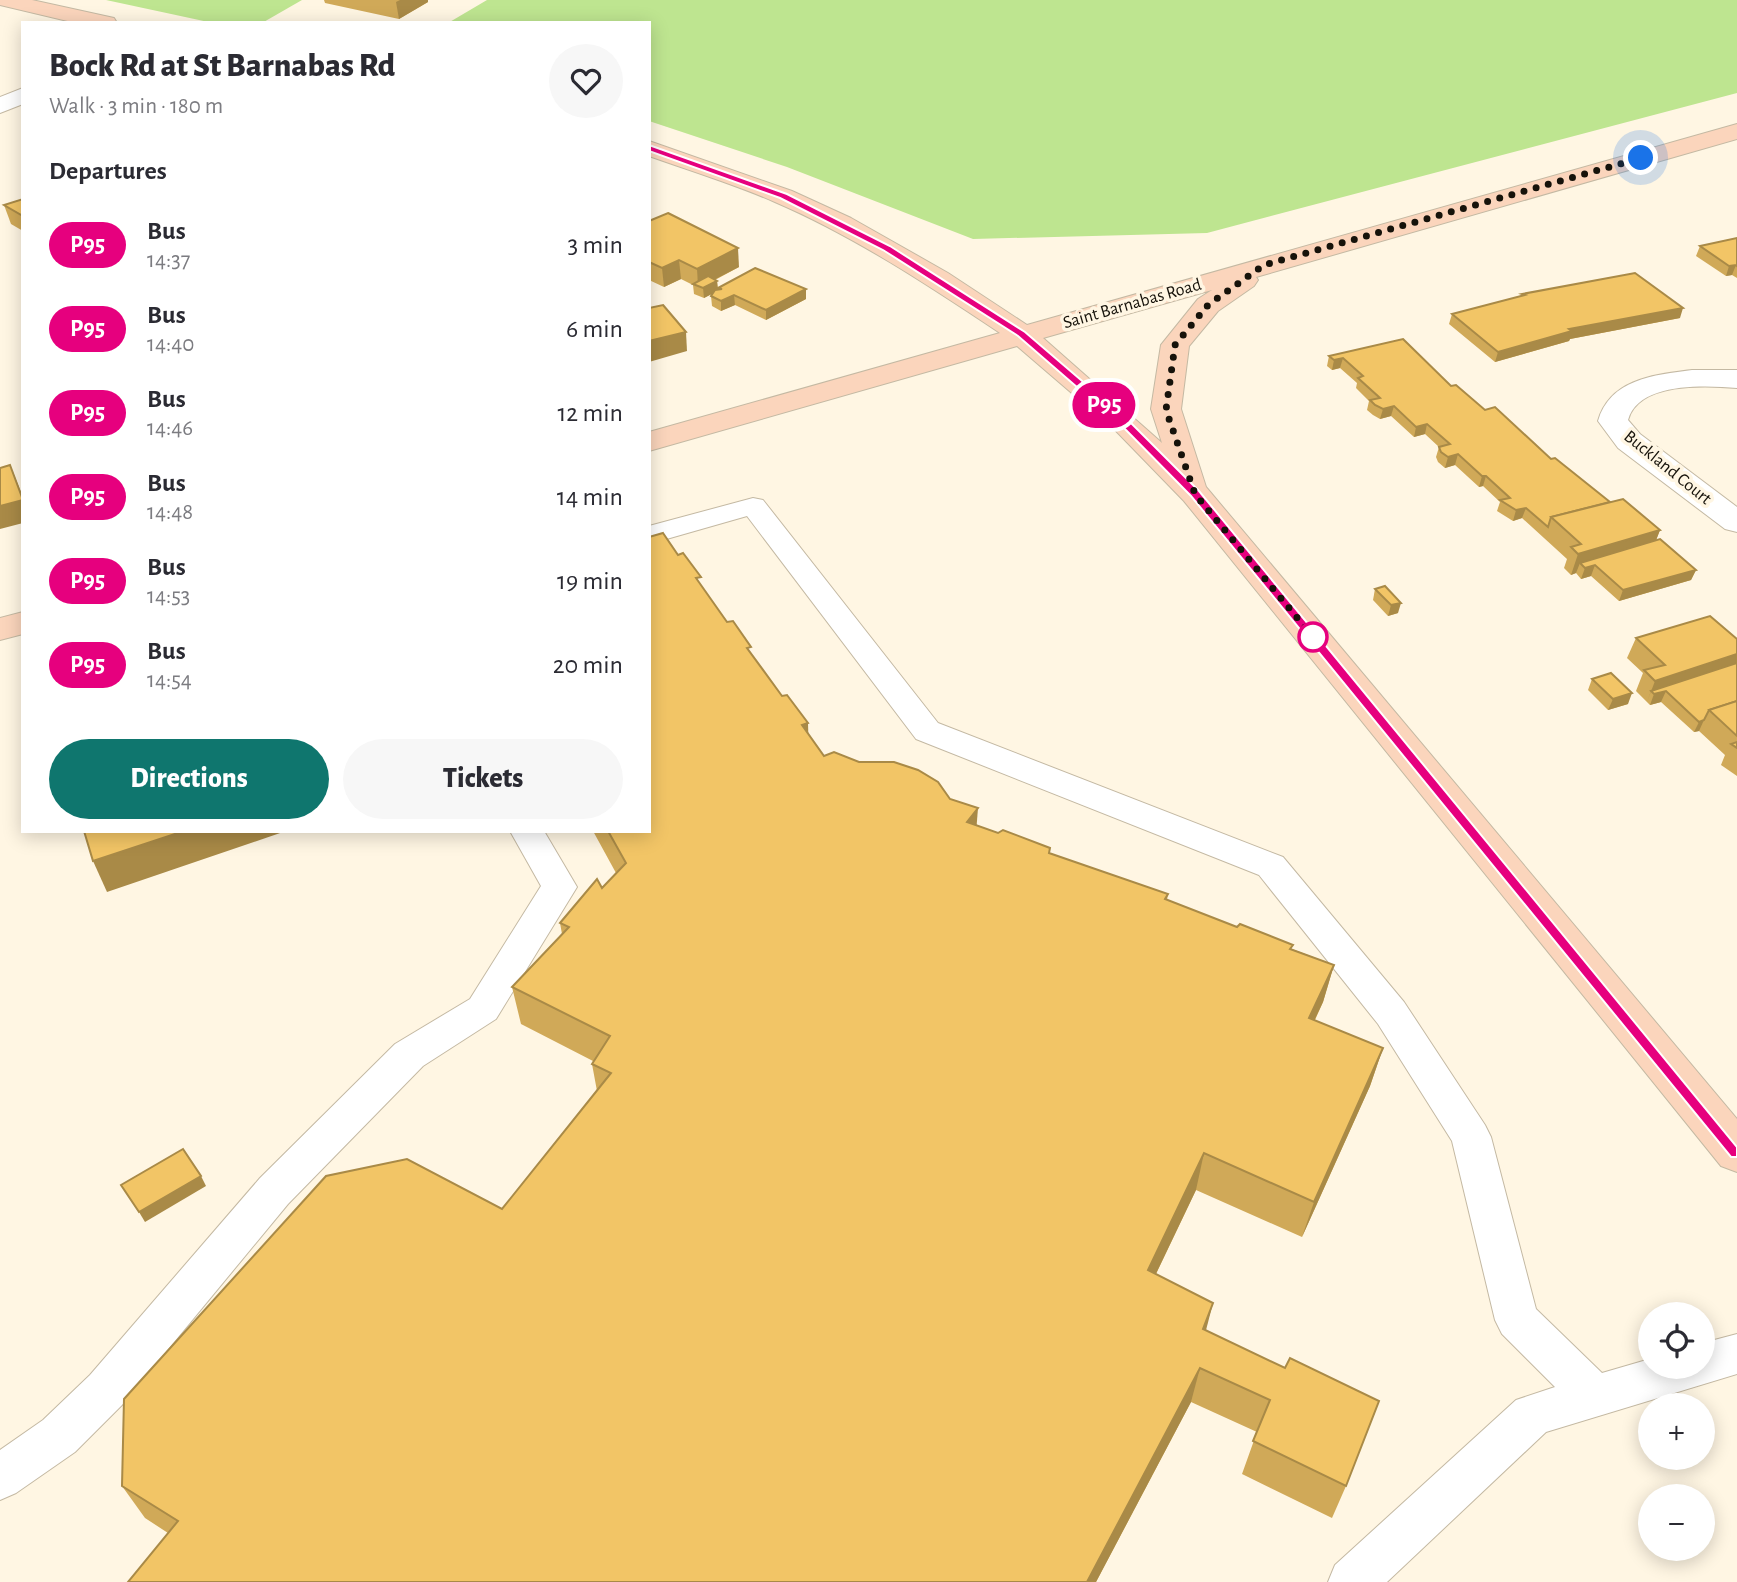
<!DOCTYPE html>
<html lang="en">
<head>
<meta charset="utf-8">
<style>
	:root { --surface:#fff; --page:#f7f7f7; --text:#2b2b33; --muted:#7c7c81; --accent:#0f766e }
	body { margin:0; font-family:"Alegreya Sans",sans-serif; background:var(--page); color:var(--text); height:100vh; display:flex; flex-direction:column; font-size:26px; white-space:nowrap }
	* { box-sizing:border-box; margin:0 }
	p { font-size:23px; color:var(--muted) }
	.icon { flex:none; width:38px; height:38px; fill:none; stroke:currentColor; stroke-width:2; stroke-linecap:round; stroke-linejoin:round }
	.map { position:relative; flex:1; overflow:hidden }
	.panel { position:absolute; left:21px; top:21px; width:630px; height:812px; display:flex; flex-direction:column; background:var(--surface); border-radius:0px; box-shadow:0 4px 18px #0003 }
	.panel>* { flex:none }
	.badge { padding:0 14px; border-radius:23px; font-size:24px; line-height:46px }
	.buttons { position:absolute; left:1638px; top:1302px; display:grid; gap:14px }
	.buttons a { display:grid; place-items:center; width:77px; height:77px; border-radius:50%; background:var(--surface); box-shadow:0 4px 18px #0003; font-size:35px }
	.you { position:absolute; width:35px; height:35px; margin:-18px; border:5px solid #fff; border-radius:50%; background:#1a73e8; box-shadow:0 0 0 10px #1a73e833 }
	.map>.badge { position:absolute; translate:-50% -50%; box-shadow:0 0 0 4px #fff }
	h2 { padding:0 28px; font-size:26px; line-height:63px }
	.round { display:grid; place-items:center; flex:none; width:74px; height:74px; border-radius:37px; background:var(--page) }
	.overview { display:flex; align-items:center; justify-content:space-between; height:119px; padding:0 28px }
	h1 { font-size:33px; font-weight:800; line-height:52px }
	.action { display:flex; gap:14px; margin-top:auto; padding:14px 28px }
	.action a { flex:1; height:80px; border-radius:42px; background:var(--accent); color:#fff; font-size:28px; font-weight:800; line-height:80px; text-align:center }
	.action a+a { background:var(--page); color:var(--text) }
	ul { padding:0; list-style:none }
	li { display:flex; align-items:center; gap:21px; height:84px; padding:0 28px }
	li div { flex:1 }
	li b { display:block; font-size:26px }
	li em { font-style:normal }
	li .badge { min-width:77px; font-weight:700; text-align:center }
	.map>svg:first-child { display:block }
</style>
</head>
<body>
<div class="map">
<svg width="1737" height="1582" viewBox="0 0 1737 1582">
	<rect width="100%" height="100%" fill="#fff6e3"/>
	<g fill="#bee590">
		<path d="M 106,0 L 302,0 L 262,23 L 213,23 Z"/>
		<path d="M 487,0 L 1737,0 L 1737,93 L 1207,233 L 973,239 L 787,167 L 649,121 L 649,23 L 448,23 Z"/>
	</g>
	<g fill="none" stroke-linecap="round" stroke-linejoin="round">
		<defs>
			<g id="lane">
				<path d="M 753,498 L 763,500 L 938,723 L 1283,857 L 1404,1002 L 1485,1125 L 1491,1137 L 1536,1309 L 1602,1373 L 1650,1359 L 1650,1367 L 1703,1367 L 1703,1343 L 1737,1334 L 1737,1374 L 1546,1432 L 1387,1582 L 1328,1582 L 1335,1565 L 1516,1400 L 1555,1387 L 1502,1334 L 1495,1320 L 1452,1141 L 1378,1024 L 1259,875 L 916,739 L 747,516 L 649,544 L 649,526 Z"/>
				<path d="M 510,831 L 544,831 L 577,887 L 496,1019 L 423,1066 L 288,1204 L 122,1405 L 75,1452 L 16,1493 L 0,1500 L 0,1450 L 43,1420 L 90,1375 L 260,1178 L 395,1044 L 470,999 L 541,886 Z"/>
			</g>
			<g id="street">
				<path d="M 23,88 L 23,104 L 0,113 L 0,97 Z"/>
				<path d="M 1692,370 L 1737,370 L 1737,388 C 1705,385 1638,382 1628,420 L 1640,434 L 1737,507 L 1737,532 L 1725,529 L 1618,448 L 1598,421 C 1610,379 1654,375 1692,370 Z"/>
			</g>
			<g id="secondary">
				<path d="M 0,0 L 32,0 L 114,18 L 117,23 L 76,23 L 0,5 Z"/>
				<path d="M 1737,124 L 1737,139 L 1256,277 L 1258,280 L 1254,286 L 1218,311 L 1189,346 L 1181,409 L 1206,487 L 1737,1119 L 1737,1172 L 1721,1166 L 1184,501 L 1116,431 L 1017,346 L 649,451 L 649,432 L 1000,333 C 928,285 854,236 775,202 C 734,184 691,171 649,156 L 649,141 L 792,191 L 851,218 L 948,273 L 1027,325 ZM 1212,290 L 1198,299 L 1161,345 L 1151,409 L 1162,443 L 1043,338 Z"/>
				<path d="M 23,612 L 23,634 L 0,640 L 0,618 Z"/>
			</g>
		</defs>
		<use href="#lane" stroke="#c4b9a3" stroke-width="2"/>
		<use href="#street" stroke="#c4b9a3" stroke-width="2"/>
		<use href="#secondary" stroke="#c4b9a3" stroke-width="2"/>
		<use href="#lane" fill="#fff" fill-rule="evenodd"/>
		<use href="#street" fill="#fff" fill-rule="evenodd"/>
		<use href="#secondary" fill="#fbd5bc" fill-rule="evenodd"/>
	</g>
	<g fill="#d0a958">
		<path d="M 324,0 L 428,0 L 428,2 L 399,19 L 325,3 Z"/>
		<path d="M 23,199 L 23,231 L 11,224 L 4,205 Z"/>
		<path d="M 649,221 L 739,267 L 715,280 L 717,281 L 718,290 L 718,288 L 806,289 L 806,299 L 766,320 L 735,305 L 721,311 L 712,306 L 711,296 L 713,293 L 704,298 L 694,294 L 693,285 L 681,279 L 664,287 L 649,280 Z"/>
		<path d="M 1737,238 L 1737,278 L 1732,275 L 1726,276 L 1696,256 L 1700,246 Z"/>
		<path d="M 1522,294 L 1680,318 L 1570,339 L 1569,341 L 1495,362 L 1449,324 L 1452,314 L 1522,296 Z"/>
		<path d="M 1403,339 L 1451,386 L 1610,502 L 1660,530 L 1656,540 L 1696,570 L 1691,580 L 1619,601 L 1591,576 L 1581,579 L 1576,573 L 1571,575 L 1564,568 L 1567,559 L 1522,518 L 1513,521 L 1497,511 L 1500,502 L 1483,486 L 1479,487 L 1455,465 L 1445,468 L 1438,462 L 1436,457 L 1439,447 L 1425,434 L 1414,437 L 1391,416 L 1380,419 L 1373,415 L 1367,410 L 1369,401 L 1356,388 L 1357,383 L 1340,368 L 1332,370 L 1327,366 L 1329,356 Z"/>
		<path d="M 678,555 L 752,655 L 824,756 L 950,799 L 976,825 L 1050,854 L 1168,894 L 1167,900 L 1292,949 L 1334,965 L 1323,1002 L 1315,1020 L 1383,1048 L 1370,1086 L 1302,1237 L 1196,1190 L 1156,1274 L 1206,1331 L 1285,1368 L 1346,1486 L 1332,1518 L 1242,1474 L 1257,1432 L 1191,1402 L 1096,1582 L 128,1582 L 168,1533 L 145,1518 L 122,1486 L 502,1209 L 597,1091 L 592,1064 L 593,1061 L 521,1024 L 512,987 L 562,934 L 560,923 L 602,888 L 616,873 L 593,831 L 649,831 Z"/>
		<path d="M 1375,589 L 1398,613 L 1388,616 L 1373,600 Z"/>
		<path d="M 1636,638 L 1737,639 L 1737,776 L 1721,765 L 1725,755 L 1699,731 L 1694,732 L 1661,702 L 1650,705 L 1636,691 L 1643,673 L 1627,658 Z"/>
		<path d="M 1592,679 L 1628,704 L 1608,710 L 1588,690 Z"/>
	</g>
	<g fill="#a98a47">
		<path d="M 400,0 L 428,0 L 428,2 L 399,19 L 396,2 Z"/>
		<path d="M 738,248 L 739,267 L 700,287 L 698,286 L 697,269 Z"/>
		<path d="M 679,260 L 681,279 L 664,287 L 662,268 Z"/>
		<path d="M 1736,265 L 1732,275 L 1726,276 L 1729,266 Z"/>
		<path d="M 717,281 L 718,291 L 704,298 L 703,288 Z"/>
		<path d="M 806,289 L 806,299 L 766,320 L 766,310 Z"/>
		<path d="M 734,295 L 735,305 L 721,311 L 721,301 Z"/>
		<path d="M 1683,308 L 1680,318 L 1570,339 L 1569,341 L 1495,362 L 1498,352 L 1569,329 Z"/>
		<path d="M 686,332 L 687,351 L 649,362 L 649,341 Z"/>
		<path d="M 1343,358 L 1340,368 L 1332,370 L 1334,360 Z"/>
		<path d="M 1394,406 L 1391,416 L 1380,419 L 1383,409 Z"/>
		<path d="M 1427,424 L 1425,434 L 1414,437 L 1416,427 Z"/>
		<path d="M 1458,454 L 1455,465 L 1445,468 L 1448,457 Z"/>
		<path d="M 10,465 L 23,497 L 23,523 L 0,529 L 0,506 Z"/>
		<path d="M 1482,476 L 1486,476 L 1483,486 L 1479,487 Z"/>
		<path d="M 1526,508 L 1522,518 L 1513,521 L 1516,510 Z"/>
		<path d="M 1660,530 L 1652,551 L 1595,565 L 1591,576 L 1581,579 L 1585,568 L 1580,563 L 1576,573 L 1571,575 L 1578,554 Z"/>
		<path d="M 1696,570 L 1691,580 L 1619,601 L 1623,590 Z"/>
		<path d="M 1401,603 L 1398,613 L 1388,616 L 1391,605 Z"/>
		<path d="M 1737,654 L 1737,672 L 1666,691 L 1661,702 L 1650,705 L 1654,694 L 1651,691 L 1647,702 L 1655,681 Z"/>
		<path d="M 1632,693 L 1628,704 L 1608,710 L 1613,699 Z"/>
		<path d="M 1704,720 L 1699,731 L 1694,732 L 1699,722 Z"/>
		<path d="M 808,723 L 809,761 L 802,725 Z"/>
		<path d="M 978,808 L 975,846 L 967,822 Z"/>
		<path d="M 184,831 L 286,831 L 107,892 L 93,861 Z"/>
		<path d="M 1334,965 L 1323,1002 L 1298,1055 L 1309,1018 Z"/>
		<path d="M 1383,1048 L 1370,1086 L 1302,1237 L 1314,1202 Z"/>
		<path d="M 1204,1153 L 1196,1190 L 1141,1305 L 1148,1270 Z"/>
		<path d="M 201,1176 L 206,1186 L 145,1222 L 139,1212 Z"/>
		<path d="M 1213,1303 L 1204,1338 L 1203,1329 Z"/>
		<path d="M 1200,1368 L 1191,1402 L 1096,1582 L 1087,1582 Z"/>
	</g>
	<g fill="#f2c566" stroke="#a98a47" stroke-width="2">
		<path d="M 23,199 L 23,216 L 4,205 Z"/>
		<path d="M 668,213 L 738,248 L 697,269 L 679,260 L 662,268 L 649,262 L 649,221 Z"/>
		<path d="M 1737,238 L 1737,266 L 1736,265 L 1729,266 L 1700,246 Z"/>
		<path d="M 755,268 L 806,289 L 766,310 L 734,295 L 721,301 L 711,296 L 715,290 L 722,289 L 718,288 Z"/>
		<path d="M 1635,273 L 1683,308 L 1569,329 L 1572,331 L 1498,352 L 1452,314 L 1525,295 L 1522,294 Z"/>
		<path d="M 708,276 L 717,281 L 703,288 L 693,284 Z"/>
		<path d="M 663,305 L 686,332 L 649,341 L 649,308 Z"/>
		<path d="M 1403,339 L 1451,386 L 1456,385 L 1485,410 L 1495,407 L 1551,459 L 1555,458 L 1610,502 L 1551,517 L 1548,527 L 1526,508 L 1516,510 L 1500,500 L 1510,498 L 1486,476 L 1482,476 L 1458,454 L 1448,457 L 1441,452 L 1439,447 L 1450,444 L 1427,424 L 1416,427 L 1394,406 L 1383,409 L 1375,405 L 1370,400 L 1380,398 L 1358,378 L 1363,376 L 1343,358 L 1334,360 L 1329,356 Z"/>
		<path d="M 10,465 L 23,500 L 0,506 L 0,468 Z"/>
		<path d="M 1623,499 L 1660,530 L 1578,554 L 1571,547 L 1581,544 L 1551,517 Z"/>
		<path d="M 663,533 L 678,555 L 683,553 L 701,577 L 696,578 L 727,622 L 733,621 L 751,647 L 747,648 L 782,696 L 787,695 L 808,723 L 802,725 L 824,756 L 834,752 L 859,762 L 894,762 L 918,770 L 938,782 L 950,799 L 978,808 L 967,822 L 998,833 L 1003,830 L 1050,848 L 1049,853 L 1168,894 L 1165,899 L 1237,927 L 1240,924 L 1293,945 L 1290,949 L 1334,965 L 1309,1018 L 1383,1048 L 1314,1202 L 1204,1153 L 1148,1270 L 1213,1303 L 1203,1329 L 1285,1368 L 1290,1358 L 1379,1401 L 1346,1486 L 1253,1441 L 1270,1400 L 1200,1368 L 1087,1582 L 128,1582 L 178,1521 L 122,1486 L 124,1399 L 326,1176 L 407,1159 L 502,1209 L 611,1073 L 592,1064 L 610,1036 L 512,987 L 569,927 L 560,923 L 597,879 L 602,888 L 626,863 L 608,831 L 649,831 L 649,537 Z"/>
		<path d="M 1660,539 L 1696,570 L 1623,590 L 1595,565 L 1585,568 L 1580,563 Z"/>
		<path d="M 1385,586 L 1401,603 L 1391,605 L 1375,589 Z"/>
		<path d="M 1710,616 L 1737,639 L 1737,654 L 1655,681 L 1644,670 L 1665,665 L 1636,638 Z"/>
		<path d="M 1737,663 L 1737,701 L 1709,710 L 1704,720 L 1699,722 L 1666,691 L 1654,694 L 1651,691 Z"/>
		<path d="M 1611,673 L 1632,693 L 1613,699 L 1592,679 Z"/>
		<path d="M 1737,701 L 1737,736 L 1709,710 Z"/>
		<path d="M 1737,742 L 1737,748 L 1731,744 Z"/>
		<path d="M 84,831 L 184,831 L 93,861 Z"/>
		<path d="M 183,1149 L 201,1176 L 139,1212 L 121,1185 Z"/>
	</g>
	<path fill="#e6007e" stroke="#fff" stroke-width="2" d="M 649,145 L 787,194 L 890,246 L 1025,332 L 1130,422 L 1199,491 L 1737,1147 L 1737,1157 L 1731,1157 L 1191,496 L 1123,427 L 1018,336 L 883,250 L 780,198 L 646,150 Z"/>
	<g fill="none" stroke-linecap="round" stroke-linejoin="round">
		<path stroke="#16120a" stroke-width="7" stroke-dasharray="0 12.6" d="M 1313,637 L 1195,494 L 1166,410 L 1175,345 L 1208,305 L 1264,265 L 1641,158"/>
	</g>
	<circle fill="#fff" stroke="#e6007e" stroke-width="3.5" cx="1313" cy="637" r="14"/>
	<g text-anchor="middle" stroke-width="7" stroke-linejoin="round" paint-order="stroke">
		<g font-size="18" fill="#16120a" stroke="#fff6e3">
			<text transform="translate(1132 303) rotate(-16)" y="6">Saint Barnabas Road</text>
			<text transform="translate(1668 467) rotate(39)" y="6">Buckland Court</text>
		</g>
	</g>
</svg>
<div class="buttons">
<a><svg class="icon" aria-label="locate" viewBox="0 0 24 24"><circle cx="12" cy="12" r="6"/><path d="M12 2v4M12 18v4M2 12h4M18 12h4"/></svg></a>
<a>+</a>
<a>−</a>
</div>
<div class="you" style="left:1641px;top:158px"></div>
<b class="badge" style="left:1104px;top:405px;background:#e6007e;color:#fff">P95</b>
<section class="panel">
<div class="overview"><div><h1>Bock Rd at St Barnabas Rd</h1><p>Walk · 3 min · 180 m</p></div><a class="round"><svg class="icon" aria-label="heart" viewBox="0 0 24 24"><path d="M12 20l-8-8c-3-5 5-10 8-4 3-6 11-1 8 4z"/></svg></a></div>
<h2>Departures</h2>
<ul>
<li><span class="badge" style="background:#e6007e;color:#fff">P95</span><div><b>Bus</b><p>14:37</p></div><em>3 min</em></li>
<li><span class="badge" style="background:#e6007e;color:#fff">P95</span><div><b>Bus</b><p>14:40</p></div><em>6 min</em></li>
<li><span class="badge" style="background:#e6007e;color:#fff">P95</span><div><b>Bus</b><p>14:46</p></div><em>12 min</em></li>
<li><span class="badge" style="background:#e6007e;color:#fff">P95</span><div><b>Bus</b><p>14:48</p></div><em>14 min</em></li>
<li><span class="badge" style="background:#e6007e;color:#fff">P95</span><div><b>Bus</b><p>14:53</p></div><em>19 min</em></li>
<li><span class="badge" style="background:#e6007e;color:#fff">P95</span><div><b>Bus</b><p>14:54</p></div><em>20 min</em></li>
</ul>
<div class="action"><a>Directions</a><a>Tickets</a></div>
</section>
</div>
</body>
</html>
